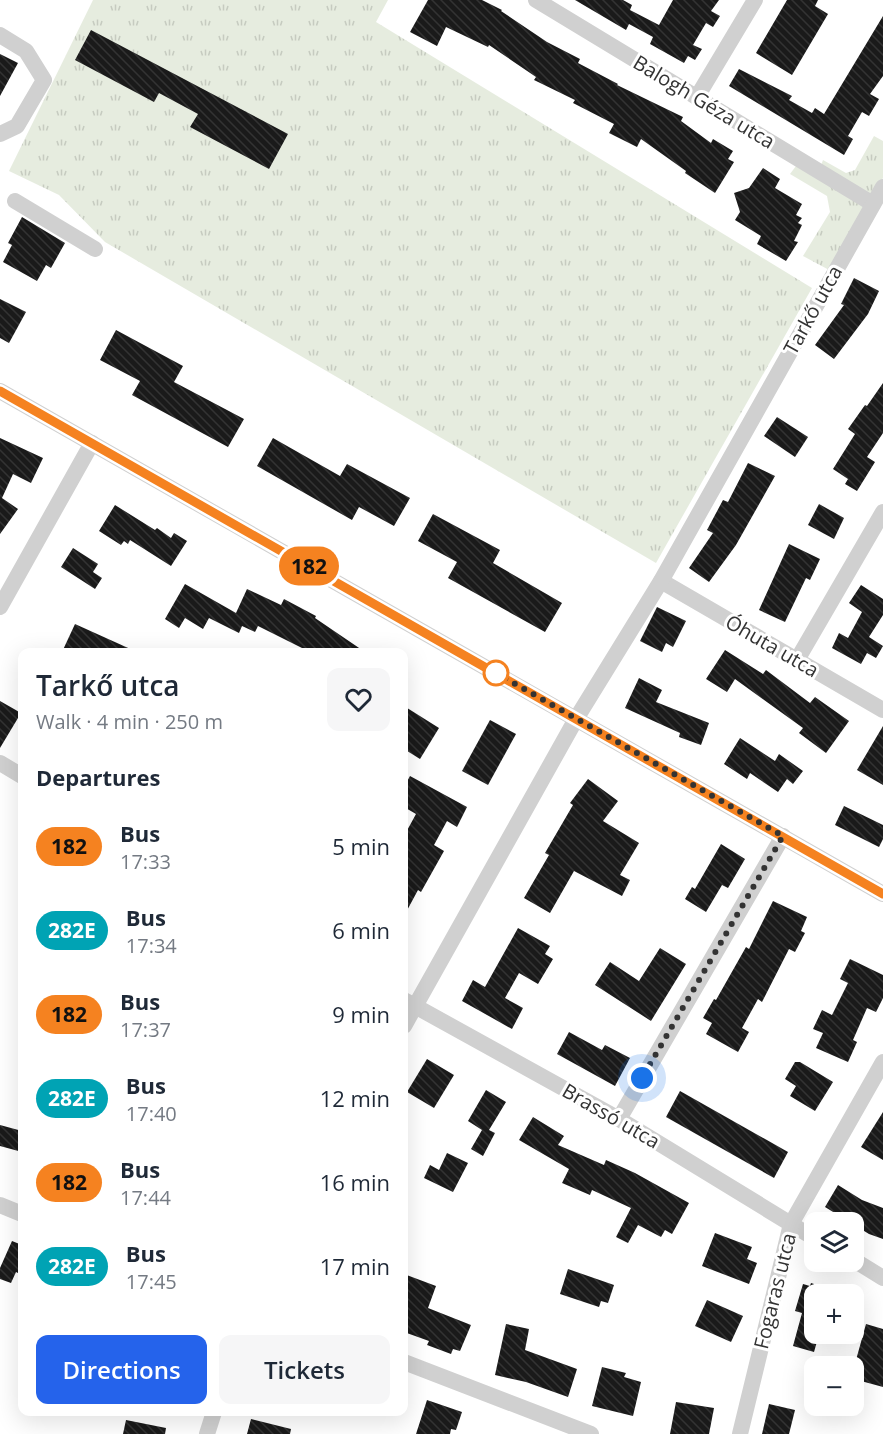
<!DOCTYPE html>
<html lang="en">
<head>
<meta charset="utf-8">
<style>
	:root { --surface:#fff; --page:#f6f6f7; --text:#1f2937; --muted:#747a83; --accent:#2563eb }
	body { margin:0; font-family:"Open Sans",sans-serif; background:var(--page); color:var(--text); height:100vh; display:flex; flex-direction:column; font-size:22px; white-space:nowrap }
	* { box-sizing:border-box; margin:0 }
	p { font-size:20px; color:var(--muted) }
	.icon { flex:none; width:33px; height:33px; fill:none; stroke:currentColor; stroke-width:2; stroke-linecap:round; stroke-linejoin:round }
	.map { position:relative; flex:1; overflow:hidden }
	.drawer { position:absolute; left:18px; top:648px; width:390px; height:768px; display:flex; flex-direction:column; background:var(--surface); border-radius:12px; box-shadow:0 6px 24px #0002 }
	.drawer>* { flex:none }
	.badge { padding:0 12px; border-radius:20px; font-size:21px; line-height:39px }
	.fabs { position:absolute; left:804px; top:1212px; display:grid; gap:12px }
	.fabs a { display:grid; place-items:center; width:60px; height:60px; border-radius:12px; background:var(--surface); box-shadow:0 6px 24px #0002; font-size:30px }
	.you { position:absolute; width:30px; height:30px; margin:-15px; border:4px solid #fff; border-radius:50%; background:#1a73e8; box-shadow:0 0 0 9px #1a73e833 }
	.map>.badge { position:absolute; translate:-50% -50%; box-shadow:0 0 0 3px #fff }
	h2 { padding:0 18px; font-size:22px; line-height:54px }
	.round { display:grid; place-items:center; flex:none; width:63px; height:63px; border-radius:12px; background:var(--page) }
	.overview { display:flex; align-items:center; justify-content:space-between; height:102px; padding:0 18px }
	h1 { font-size:28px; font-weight:600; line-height:45px }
	.button { display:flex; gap:12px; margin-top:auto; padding:12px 18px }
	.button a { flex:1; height:69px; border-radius:12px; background:var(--accent); color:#fff; font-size:24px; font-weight:600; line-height:69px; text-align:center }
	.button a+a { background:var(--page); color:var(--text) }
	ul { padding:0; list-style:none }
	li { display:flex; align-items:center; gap:18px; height:84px; padding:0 18px }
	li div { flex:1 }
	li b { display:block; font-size:22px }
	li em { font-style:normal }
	li .badge { min-width:66px; font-weight:700; text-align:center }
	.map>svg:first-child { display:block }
</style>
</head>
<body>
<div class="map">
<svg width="883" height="1434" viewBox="0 0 883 1434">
	<defs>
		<pattern id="park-tufts" width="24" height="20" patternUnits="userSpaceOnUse" patternTransform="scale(1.5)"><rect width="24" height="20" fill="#e6ecdf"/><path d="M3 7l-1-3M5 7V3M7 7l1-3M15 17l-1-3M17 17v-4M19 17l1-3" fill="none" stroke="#c6cbc0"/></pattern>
		<pattern id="building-back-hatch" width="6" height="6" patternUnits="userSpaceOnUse" patternTransform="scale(1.5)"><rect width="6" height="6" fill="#1a1a1a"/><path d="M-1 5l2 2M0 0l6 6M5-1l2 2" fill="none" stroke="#333"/></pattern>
	</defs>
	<rect width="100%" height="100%" fill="#fff"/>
	<g fill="url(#park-tufts)">
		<path d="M 93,0 L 388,0 L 376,22 L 812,288 L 656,563 L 105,242 L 59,195 L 9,171 Z"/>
		<path d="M 874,136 L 883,141 L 883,178 L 871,198 L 820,168 L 823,160 L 846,173 L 855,170 Z"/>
		<path d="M 796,166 L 867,206 L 831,271 L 803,256 L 830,212 L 827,196 L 790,174 Z"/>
	</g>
	<g fill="url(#building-back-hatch)">
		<path d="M 428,0 L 482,0 L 502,10 L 501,11 L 547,42 L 580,59 L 578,63 L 618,84 L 617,85 L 683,117 L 681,121 L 711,143 L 713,139 L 733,151 L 728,159 L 734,162 L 715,193 L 685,173 L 686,171 L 641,139 L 637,147 L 609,133 L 614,124 L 573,103 L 575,100 L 534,80 L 536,77 L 489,45 L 488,47 L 446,27 L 437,46 L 410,32 Z"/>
		<path d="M 575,0 L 623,0 L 632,5 L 630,10 L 659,25 L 673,0 L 719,0 L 711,11 L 720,16 L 713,27 L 706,23 L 693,45 L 702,49 L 695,60 L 688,56 L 684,63 L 650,44 L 653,37 L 629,24 L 626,30 Z"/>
		<path d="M 787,0 L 818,0 L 815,6 L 828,14 L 792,75 L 756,53 Z"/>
		<path d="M 883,16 L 883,76 L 870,94 L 879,99 L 869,116 L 862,112 L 848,136 L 853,139 L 844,155 L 729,86 L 739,69 L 792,96 L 789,100 L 812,113 L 815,108 L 824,114 Z"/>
		<path d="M 91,30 L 288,134 L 269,169 L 190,127 L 198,114 L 159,93 L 154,102 L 75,60 Z"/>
		<path d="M 0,54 L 18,63 L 0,96 Z"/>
		<path d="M 763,168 L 780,179 L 775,188 L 802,204 L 796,215 L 802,218 L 798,223 L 802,225 L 794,241 L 798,242 L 786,261 L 757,244 L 761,236 L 735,220 L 740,212 L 734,193 L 749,188 Z"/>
		<path d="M 22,217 L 65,243 L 51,268 L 46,265 L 37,281 L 3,262 L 12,245 L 8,243 Z"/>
		<path d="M 854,278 L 879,291 L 868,314 L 834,359 L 815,345 L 844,305 L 841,304 Z"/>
		<path d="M 0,299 L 26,312 L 9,343 L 0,338 Z"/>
		<path d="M 116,330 L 183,366 L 174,382 L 244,419 L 228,447 L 132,395 L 140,381 L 100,360 Z"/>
		<path d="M 883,383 L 883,433 L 867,457 L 875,462 L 857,491 L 845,484 L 848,479 L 833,469 L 855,434 L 848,429 L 865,405 L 867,406 Z"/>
		<path d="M 777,417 L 808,437 L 795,457 L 764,436 Z"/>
		<path d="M 0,438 L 43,458 L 31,483 L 13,474 L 2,498 L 18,509 L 0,534 Z"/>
		<path d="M 273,438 L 340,476 L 347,464 L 410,498 L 394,526 L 359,507 L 352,520 L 257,466 Z"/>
		<path d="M 748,463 L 775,476 L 736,545 L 709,582 L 689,568 L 713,533 L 707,530 L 723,500 L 728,502 Z"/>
		<path d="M 819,504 L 844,518 L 834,539 L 808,525 Z"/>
		<path d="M 115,505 L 155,530 L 157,528 L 171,538 L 174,533 L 187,541 L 171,566 L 130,540 L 128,544 L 124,541 L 121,545 L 99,531 Z"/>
		<path d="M 433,514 L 500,550 L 493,563 L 562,603 L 545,632 L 448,578 L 457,562 L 418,541 Z"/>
		<path d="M 789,544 L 820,559 L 810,580 L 806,578 L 785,622 L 759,610 Z"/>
		<path d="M 73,548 L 98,564 L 93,572 L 102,578 L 95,589 L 61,567 Z"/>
		<path d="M 185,584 L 236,613 L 247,589 L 281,605 L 284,599 L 316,616 L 315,618 L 365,652 L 310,652 L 258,626 L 255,632 L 242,626 L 239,633 L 209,618 L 203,629 L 185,618 L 179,628 L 165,619 Z"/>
		<path d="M 861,585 L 883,599 L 883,615 L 869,637 L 883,646 L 876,658 L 867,653 L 861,664 L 832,648 L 839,633 L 848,638 L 862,612 L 849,603 Z"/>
		<path d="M 657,607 L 686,621 L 673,647 L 666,643 L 662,652 L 640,641 Z"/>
		<path d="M 75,624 L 137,652 L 62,652 Z"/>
		<path d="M 725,650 L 763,674 L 766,670 L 810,703 L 815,697 L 849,721 L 826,753 L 799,733 L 803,728 L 735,679 L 727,692 L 706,679 Z"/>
		<path d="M 639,678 L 662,690 L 656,702 L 709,723 L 701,745 L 679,737 L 680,733 L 625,708 Z"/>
		<path d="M 0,701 L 21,713 L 0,748 Z"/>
		<path d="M 404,706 L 439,728 L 420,759 L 404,749 Z"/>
		<path d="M 490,720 L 516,734 L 488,785 L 462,771 Z"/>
		<path d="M 883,726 L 883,785 L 857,770 Z"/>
		<path d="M 740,738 L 775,761 L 779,754 L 803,771 L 793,784 L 787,779 L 778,792 L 750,773 L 747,779 L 724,764 Z"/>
		<path d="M 410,776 L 467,807 L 457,827 L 447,821 L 434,845 L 444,851 L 421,892 L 418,890 L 404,916 L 404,836 L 416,814 L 404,807 L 404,787 Z"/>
		<path d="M 588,779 L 618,801 L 603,821 L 639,843 L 620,875 L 630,880 L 622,896 L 574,871 L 550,913 L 524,898 L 549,855 L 545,853 L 573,805 L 570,803 Z"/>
		<path d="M 844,806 L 883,825 L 883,839 L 879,847 L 835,825 Z"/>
		<path d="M 721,844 L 745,859 L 728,888 L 722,885 L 706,912 L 685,899 L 692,887 L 695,889 Z"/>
		<path d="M 773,901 L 807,917 L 801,931 L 805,933 L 795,952 L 789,949 L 762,1002 L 758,999 L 742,1028 L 749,1032 L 738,1052 L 706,1034 L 712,1023 L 703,1018 L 714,999 L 716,1000 L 746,947 L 749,949 Z"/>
		<path d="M 518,928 L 550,946 L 545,954 L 553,959 L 538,984 L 519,973 L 505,998 L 523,1008 L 512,1029 L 462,1001 L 473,980 L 485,987 Z"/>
		<path d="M 660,948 L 686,964 L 651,1021 L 595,985 L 610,962 L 639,981 Z"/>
		<path d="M 850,959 L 883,975 L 883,998 L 876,1012 L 867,1008 L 853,1040 L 857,1042 L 848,1062 L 816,1048 L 823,1033 L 813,1029 L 822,1010 L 832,1015 L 848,983 L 840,979 Z"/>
		<path d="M 569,1032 L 602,1050 L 605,1045 L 630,1058 L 615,1086 L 557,1054 Z"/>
		<path d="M 427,1059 L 454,1075 L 434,1108 L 407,1092 Z"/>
		<path d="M 795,1062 L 800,1062 L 833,1082 L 815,1111 L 790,1096 L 796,1086 L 785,1079 Z"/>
		<path d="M 486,1090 L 506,1102 L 489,1130 L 495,1133 L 483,1156 L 471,1149 L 482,1130 L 468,1121 Z"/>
		<path d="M 680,1091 L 788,1152 L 774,1178 L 666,1117 Z"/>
		<path d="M 883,1112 L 883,1160 L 861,1147 Z"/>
		<path d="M 533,1117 L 564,1136 L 558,1145 L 604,1165 L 606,1160 L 635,1173 L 689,1203 L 672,1234 L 665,1230 L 661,1237 L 638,1225 L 628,1243 L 616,1237 L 631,1208 L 592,1190 L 590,1195 L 562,1183 L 569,1169 L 519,1140 Z"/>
		<path d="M 0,1125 L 22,1131 L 22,1152 L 0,1146 Z"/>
		<path d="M 447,1153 L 468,1163 L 453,1192 L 424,1178 L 430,1165 L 439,1170 Z"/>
		<path d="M 838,1185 L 862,1200 L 883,1208 L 883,1239 L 869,1234 L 825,1207 Z"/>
		<path d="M 715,1233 L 752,1247 L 747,1259 L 757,1263 L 749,1284 L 702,1266 Z"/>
		<path d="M 12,1241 L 22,1245 L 22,1275 L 16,1272 L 11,1283 L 0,1279 L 0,1268 Z"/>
		<path d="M 568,1269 L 614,1285 L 608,1303 L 601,1301 L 599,1307 L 560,1294 Z"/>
		<path d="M 404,1274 L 436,1286 L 428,1308 L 471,1325 L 460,1351 L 453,1349 L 451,1354 L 427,1345 L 429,1341 L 404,1332 Z"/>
		<path d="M 811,1283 L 814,1284 L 814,1337 L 818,1338 L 814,1352 L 793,1346 L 802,1313 L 795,1311 L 803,1284 L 810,1286 Z"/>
		<path d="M 707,1300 L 743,1316 L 731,1342 L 695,1326 Z"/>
		<path d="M 506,1324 L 529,1329 L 525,1350 L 577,1369 L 568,1397 L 526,1382 L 495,1375 Z"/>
		<path d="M 866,1324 L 883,1329 L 883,1387 L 861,1381 L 863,1375 L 854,1373 L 854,1360 L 856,1360 Z"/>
		<path d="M 602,1367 L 626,1373 L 624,1377 L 641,1382 L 633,1416 L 592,1406 Z"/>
		<path d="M 427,1400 L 462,1412 L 456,1430 L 451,1429 L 450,1434 L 416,1434 Z"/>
		<path d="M 676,1402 L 714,1408 L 709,1434 L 670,1434 Z"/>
		<path d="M 769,1404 L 795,1410 L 789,1434 L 762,1434 Z"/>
		<path d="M 251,1419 L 291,1429 L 290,1434 L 247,1434 Z"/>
		<path d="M 126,1420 L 166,1428 L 165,1434 L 123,1434 Z"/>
	</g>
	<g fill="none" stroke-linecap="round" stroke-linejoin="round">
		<g stroke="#d0d0d0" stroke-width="16">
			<path d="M 536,0 L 873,204"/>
			<path d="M 0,35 L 26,51 L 44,80 L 17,126 L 0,134"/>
			<path d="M 697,97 L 755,0"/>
			<path d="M 15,201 L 95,249"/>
			<path d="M 0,391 L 883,894"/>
			<path d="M 661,581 L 883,710"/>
			<path d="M 0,607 L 92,443"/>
			<path d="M 797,660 L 883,512"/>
			<path d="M 0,763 L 22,776"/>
			<path d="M 404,1000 L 619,1119 L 814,1238"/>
			<path d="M 404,1026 L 576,719 L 661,581 L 883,187"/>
			<path d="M 619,1119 L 783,836"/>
			<path d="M 0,1205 L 22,1214"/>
			<path d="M 854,1260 L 883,1278"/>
			<path d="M 404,1362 L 591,1434"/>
			<path d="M 207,1434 L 214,1412"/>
			<path d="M 740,1434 L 791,1224 L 883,1062"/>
		</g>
	</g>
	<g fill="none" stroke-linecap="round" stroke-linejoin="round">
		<defs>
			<path id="line" d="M 0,391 L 883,894"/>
		</defs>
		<use href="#line" stroke="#fff" stroke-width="14"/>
		<use href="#line" stroke="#f58220" stroke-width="9"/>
		<path stroke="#333" stroke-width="6" stroke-dasharray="0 10.8" d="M 496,673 L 783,836 L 642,1078"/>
	</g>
	<circle fill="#fff" stroke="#f58220" stroke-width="3" cx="496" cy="673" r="12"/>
	<g text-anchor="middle" stroke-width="6" stroke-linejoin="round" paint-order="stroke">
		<g font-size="20" fill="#333" stroke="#fff">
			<text transform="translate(704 102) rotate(31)" y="7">Balogh Géza utca</text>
			<text transform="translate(813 310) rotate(-61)" y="7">Tarkő utca</text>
			<text transform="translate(772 646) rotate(30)" y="7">Óhuta utca</text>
			<text transform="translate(611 1116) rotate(30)" y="7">Brassó utca</text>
			<text transform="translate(775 1291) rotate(-76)" y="7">Fogaras utca</text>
		</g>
	</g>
</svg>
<div class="fabs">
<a><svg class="icon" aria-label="layers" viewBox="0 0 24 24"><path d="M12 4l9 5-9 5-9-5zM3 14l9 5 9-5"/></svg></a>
<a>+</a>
<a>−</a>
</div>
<div class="you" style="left:642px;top:1078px"></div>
<b class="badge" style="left:309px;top:566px;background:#f58220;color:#111">182</b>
<section class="drawer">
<div class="overview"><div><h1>Tarkő utca</h1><p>Walk · 4 min · 250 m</p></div><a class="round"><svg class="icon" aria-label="heart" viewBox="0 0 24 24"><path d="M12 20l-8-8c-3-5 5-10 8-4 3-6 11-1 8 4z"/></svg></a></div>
<h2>Departures</h2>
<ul>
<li><span class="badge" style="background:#f58220;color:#111">182</span><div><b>Bus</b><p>17:33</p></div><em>5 min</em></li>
<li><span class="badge" style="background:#00a3b4;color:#fff">282E</span><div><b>Bus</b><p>17:34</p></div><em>6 min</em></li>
<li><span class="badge" style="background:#f58220;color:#111">182</span><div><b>Bus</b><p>17:37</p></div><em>9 min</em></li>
<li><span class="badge" style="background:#00a3b4;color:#fff">282E</span><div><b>Bus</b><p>17:40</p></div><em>12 min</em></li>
<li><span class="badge" style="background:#f58220;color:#111">182</span><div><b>Bus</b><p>17:44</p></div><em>16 min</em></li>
<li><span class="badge" style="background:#00a3b4;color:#fff">282E</span><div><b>Bus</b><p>17:45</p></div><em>17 min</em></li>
</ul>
<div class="button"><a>Directions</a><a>Tickets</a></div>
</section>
</div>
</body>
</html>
